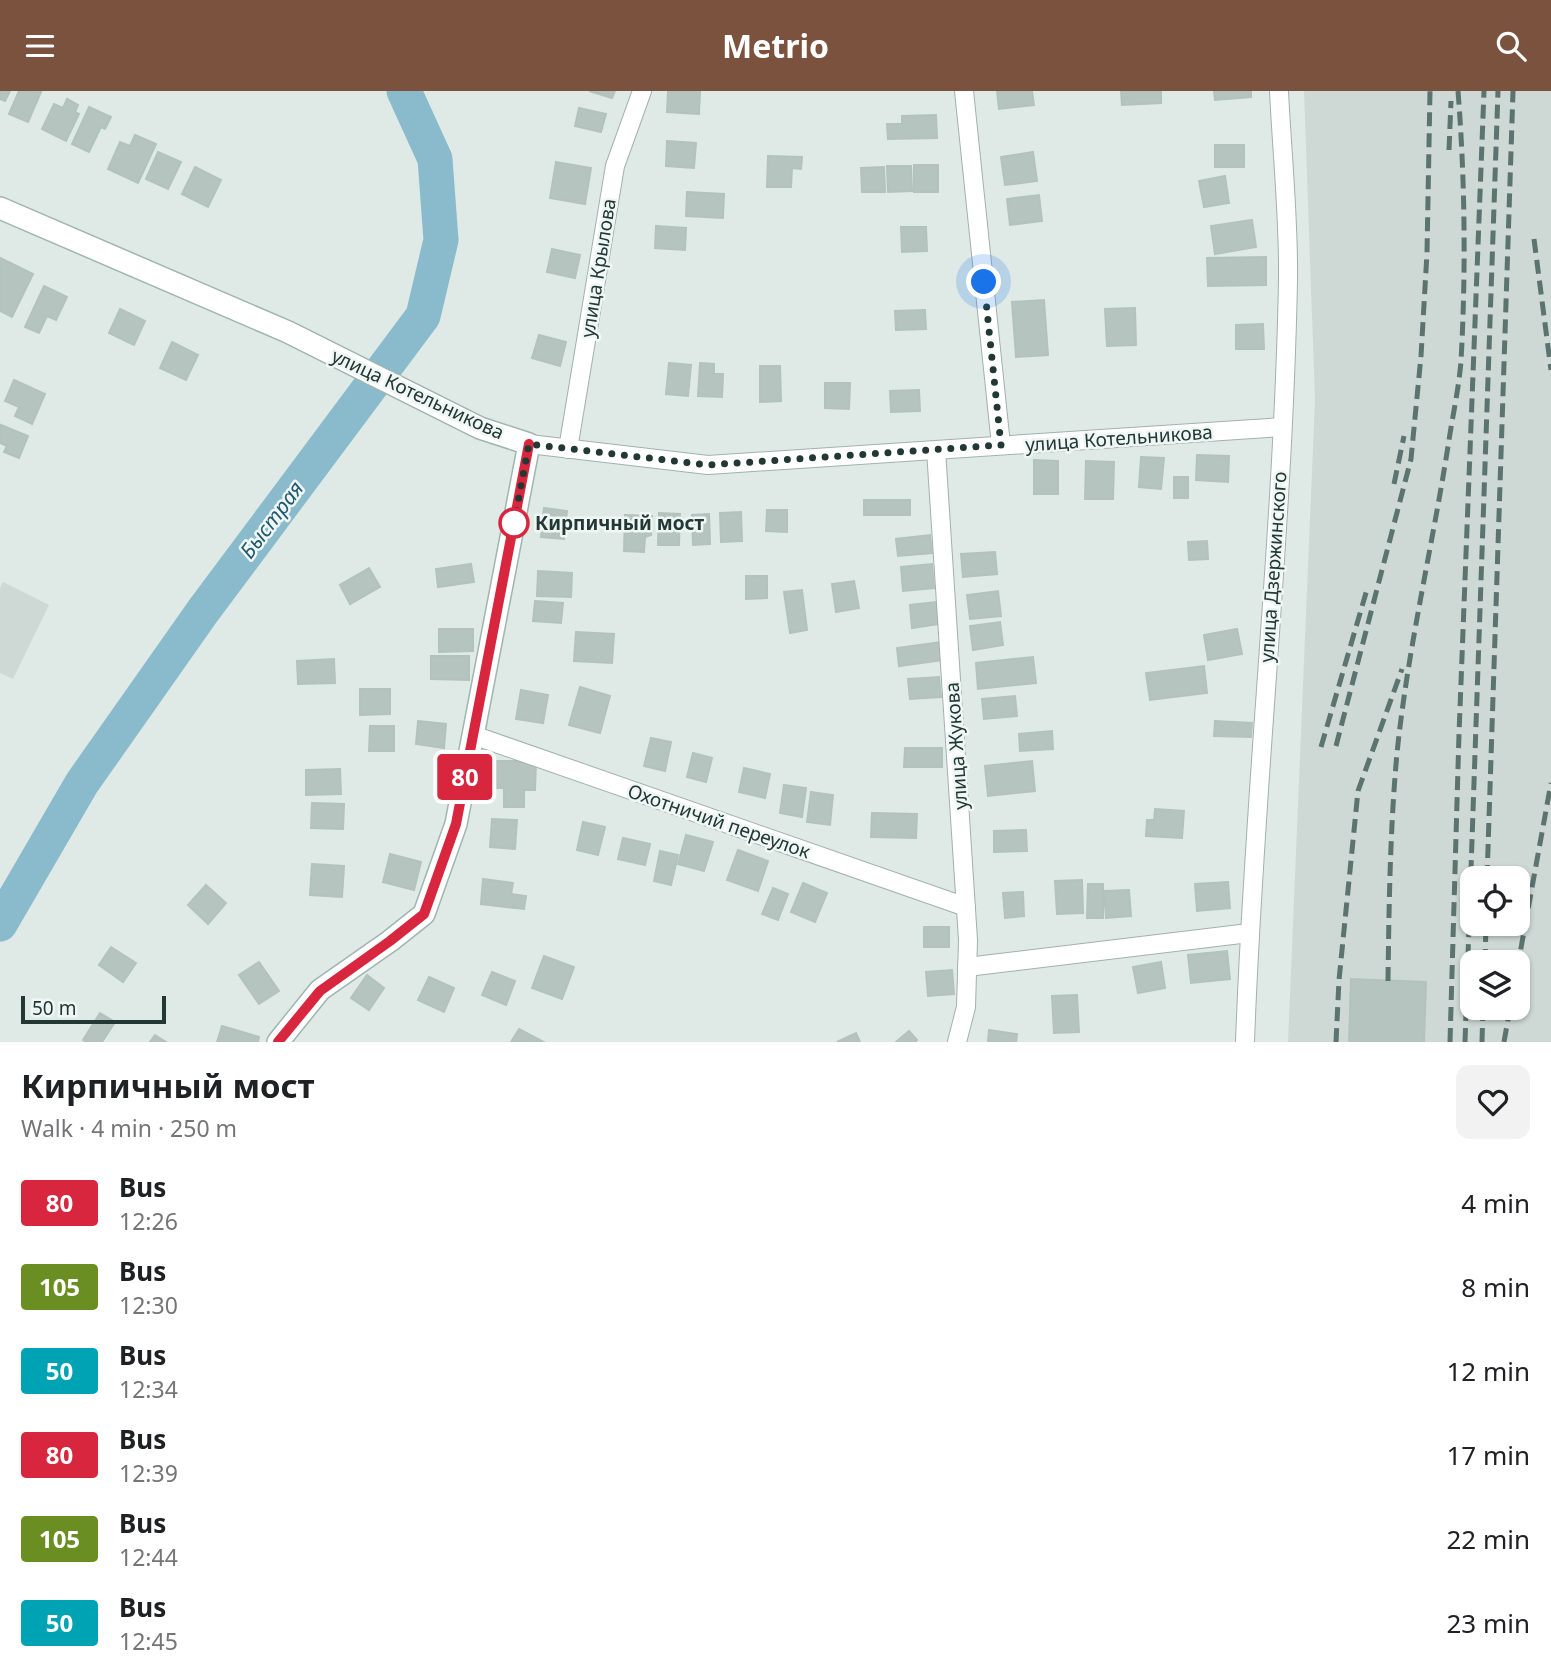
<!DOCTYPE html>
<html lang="en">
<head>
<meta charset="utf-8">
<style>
	:root { --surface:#fff; --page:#f2f2f2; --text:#202124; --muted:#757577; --accent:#7b523e }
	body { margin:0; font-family:"Noto Sans",sans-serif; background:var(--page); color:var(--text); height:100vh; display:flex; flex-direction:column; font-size:26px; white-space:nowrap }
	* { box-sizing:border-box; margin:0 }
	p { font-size:23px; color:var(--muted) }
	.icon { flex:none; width:38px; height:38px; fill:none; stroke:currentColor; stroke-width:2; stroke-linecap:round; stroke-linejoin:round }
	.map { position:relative; height:951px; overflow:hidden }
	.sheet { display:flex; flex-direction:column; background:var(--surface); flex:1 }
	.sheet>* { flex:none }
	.badge { padding:0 14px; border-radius:5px; font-size:24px; line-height:46px }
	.buttons { position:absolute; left:1460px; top:775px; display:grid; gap:14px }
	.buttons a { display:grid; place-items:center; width:70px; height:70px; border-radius:14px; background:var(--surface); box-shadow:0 2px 5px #0004; font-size:35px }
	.scale { position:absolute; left:21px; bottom:18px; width:145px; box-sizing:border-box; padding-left:7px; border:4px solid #213835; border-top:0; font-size:19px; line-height:24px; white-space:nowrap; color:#213835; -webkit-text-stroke:5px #eff6f4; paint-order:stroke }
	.you { position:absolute; width:35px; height:35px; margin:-18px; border:5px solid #fff; border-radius:50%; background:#1a73e8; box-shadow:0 0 0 10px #1a73e833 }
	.map>.badge { position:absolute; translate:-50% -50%; box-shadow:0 0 0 4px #fff }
	.round { display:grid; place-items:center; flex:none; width:74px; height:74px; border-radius:14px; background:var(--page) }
	.summary { display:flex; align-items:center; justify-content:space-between; height:119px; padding:0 21px }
	h1 { font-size:33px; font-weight:700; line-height:52px }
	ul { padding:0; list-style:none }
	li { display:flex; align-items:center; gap:21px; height:84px; padding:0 21px }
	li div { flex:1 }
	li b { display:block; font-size:26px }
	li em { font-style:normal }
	li .badge { min-width:77px; font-weight:700; text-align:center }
	header { display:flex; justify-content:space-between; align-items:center; height:91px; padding:0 21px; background:var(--accent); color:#fff; font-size:32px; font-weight:700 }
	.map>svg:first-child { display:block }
</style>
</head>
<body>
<header><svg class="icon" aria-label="menu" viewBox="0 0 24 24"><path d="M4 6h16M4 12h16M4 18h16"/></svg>Metrio<svg class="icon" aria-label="search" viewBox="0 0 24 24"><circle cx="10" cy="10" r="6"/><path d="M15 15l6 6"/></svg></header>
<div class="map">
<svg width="1551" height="951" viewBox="0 0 1551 951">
	<rect width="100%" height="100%" fill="#dfeae6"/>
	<g fill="#ced9d5" fill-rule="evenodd">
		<path d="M 1304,0 L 1551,0 L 1551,951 L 1288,951 L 1315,309 ZM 1472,788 L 1517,788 L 1517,833 L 1472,833 ZM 1472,872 L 1517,872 L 1517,917 L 1472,917 Z"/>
		<path d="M 3,491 L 49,514 L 13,588 L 0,582 L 0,497 Z"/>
	</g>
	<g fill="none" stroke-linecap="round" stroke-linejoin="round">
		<path stroke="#8abbcc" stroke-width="35" d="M 0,833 L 82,692 L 203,520 L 423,225 L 441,149 L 435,68 L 404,0"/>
	</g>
	<g fill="#b5c4bf" stroke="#b2c3bd" stroke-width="2">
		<path d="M 0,0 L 10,0 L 5,10 L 0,8 Z"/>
		<path d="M 19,0 L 41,1 L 28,31 L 9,23 Z"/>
		<path d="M 589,0 L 615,0 L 612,7 Z"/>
		<path d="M 668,0 L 700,0 L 699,23 L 667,21 Z"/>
		<path d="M 997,0 L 1032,0 L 1034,14 L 999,18 Z"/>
		<path d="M 1121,0 L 1161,0 L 1161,12 L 1122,14 Z"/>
		<path d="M 1214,0 L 1251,0 L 1251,6 L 1215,9 Z"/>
		<path d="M 67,8 L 78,14 L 75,21 L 79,23 L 66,50 L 42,38 L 54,13 L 63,17 Z"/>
		<path d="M 89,16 L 111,26 L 105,38 L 101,36 L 89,61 L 72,53 Z"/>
		<path d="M 579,17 L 606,23 L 601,41 L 575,35 Z"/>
		<path d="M 936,24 L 937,47 L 888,48 L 887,33 L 902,33 L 902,25 Z"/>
		<path d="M 135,44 L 156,53 L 138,92 L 108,78 L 120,51 L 130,55 Z"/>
		<path d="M 667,50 L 696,52 L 694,77 L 666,75 Z"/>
		<rect x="1215" y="54" width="29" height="22"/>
		<path d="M 158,61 L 181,71 L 168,98 L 146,88 Z"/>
		<path d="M 1033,61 L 1037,90 L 1005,94 L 1001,66 Z"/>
		<path d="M 768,65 L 802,66 L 801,78 L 792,77 L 791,96 L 767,96 Z"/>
		<path d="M 556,71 L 591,77 L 585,113 L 550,107 Z"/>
		<rect x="914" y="74" width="24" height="27"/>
		<path d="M 887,75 L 911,75 L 912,100 L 888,101 Z"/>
		<path d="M 195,76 L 221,89 L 208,116 L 182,103 Z"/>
		<path d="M 884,76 L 885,101 L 862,101 L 861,77 Z"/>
		<path d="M 1225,85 L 1229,112 L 1204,116 L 1199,90 Z"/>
		<path d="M 687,101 L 724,103 L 723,127 L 686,125 Z"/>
		<path d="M 1039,104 L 1042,130 L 1010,134 L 1007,108 Z"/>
		<path d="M 1252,129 L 1256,156 L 1215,163 L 1211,135 Z"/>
		<path d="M 656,135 L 686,137 L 685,159 L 655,157 Z"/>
		<path d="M 901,136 L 926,136 L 927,160 L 902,161 Z"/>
		<path d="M 552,158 L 580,164 L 575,187 L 547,181 Z"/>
		<path d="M 1266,166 L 1266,194 L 1208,195 L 1207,167 Z"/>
		<path d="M 0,167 L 33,183 L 12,226 L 0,220 Z"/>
		<path d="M 44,195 L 67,206 L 56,229 L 47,225 L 39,242 L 25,236 Z"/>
		<path d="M 1044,209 L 1048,264 L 1016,266 L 1012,211 Z"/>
		<path d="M 1135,217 L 1136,254 L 1107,255 L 1105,218 Z"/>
		<path d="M 120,218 L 145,230 L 134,254 L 109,242 Z"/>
		<path d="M 925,219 L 926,238 L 896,239 L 895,220 Z"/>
		<path d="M 1263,233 L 1264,258 L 1236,258 L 1236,234 Z"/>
		<path d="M 539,244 L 566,251 L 560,275 L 532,267 Z"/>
		<path d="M 172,251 L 198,264 L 186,289 L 160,277 Z"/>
		<path d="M 669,272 L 691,274 L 688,305 L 666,303 Z"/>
		<path d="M 700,272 L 714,273 L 714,283 L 723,283 L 722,306 L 698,305 Z"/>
		<path d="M 760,275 L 780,275 L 781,310 L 760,311 Z"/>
		<path d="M 14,289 L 45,303 L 32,333 L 15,325 L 19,316 L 5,310 Z"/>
		<path d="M 825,292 L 850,292 L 849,318 L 825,317 Z"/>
		<path d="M 919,299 L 920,320 L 891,321 L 890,300 Z"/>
		<path d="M 1,334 L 28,345 L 19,367 L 4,361 L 7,355 L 0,352 Z"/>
		<path d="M 1197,364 L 1229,365 L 1228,391 L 1196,389 Z"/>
		<path d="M 1141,366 L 1164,367 L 1161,398 L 1139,396 Z"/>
		<path d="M 1034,369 L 1058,370 L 1058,403 L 1034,403 Z"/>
		<path d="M 1086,370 L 1114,371 L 1113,408 L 1085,408 Z"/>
		<rect x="1174" y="386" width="14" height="21"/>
		<rect x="864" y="409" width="46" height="15"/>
		<path d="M 544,417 L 567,420 L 564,448 L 541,446 Z"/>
		<path d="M 767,419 L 787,419 L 787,441 L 766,440 Z"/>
		<path d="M 741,421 L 742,450 L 721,451 L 720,422 Z"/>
		<path d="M 659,422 L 680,423 L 679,454 L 658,454 Z"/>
		<path d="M 709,423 L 710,453 L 693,454 L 692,424 Z"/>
		<path d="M 625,424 L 652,425 L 651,444 L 645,446 L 644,461 L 624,460 Z"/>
		<path d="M 930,444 L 932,462 L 898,465 L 896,448 Z"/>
		<path d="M 1207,450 L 1208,468 L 1189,469 L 1188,451 Z"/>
		<path d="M 995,461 L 997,483 L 963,486 L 961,463 Z"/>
		<path d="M 471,473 L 474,491 L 438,496 L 436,478 Z"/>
		<path d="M 932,473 L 934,497 L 903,500 L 901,476 Z"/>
		<path d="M 369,477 L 380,496 L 350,513 L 340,494 Z"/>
		<path d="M 538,480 L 572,482 L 571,506 L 537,505 Z"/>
		<path d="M 746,485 L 767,485 L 767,507 L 746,508 Z"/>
		<path d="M 854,490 L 859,517 L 836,521 L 832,493 Z"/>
		<path d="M 802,499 L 807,539 L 790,542 L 784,501 Z"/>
		<path d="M 998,500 L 1001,525 L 970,528 L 967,504 Z"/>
		<path d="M 535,510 L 563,512 L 561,532 L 533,530 Z"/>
		<path d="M 936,511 L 939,533 L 912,537 L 910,514 Z"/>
		<path d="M 1000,531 L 1003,554 L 973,559 L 970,535 Z"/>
		<path d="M 439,538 L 473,538 L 473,560 L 439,561 Z"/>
		<path d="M 1237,538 L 1242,563 L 1208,569 L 1204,544 Z"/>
		<path d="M 576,541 L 614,543 L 612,572 L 574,570 Z"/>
		<path d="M 942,551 L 944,569 L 899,575 L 897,557 Z"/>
		<path d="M 431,565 L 469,565 L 469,589 L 431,588 Z"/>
		<path d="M 1033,566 L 1036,592 L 978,598 L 976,572 Z"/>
		<path d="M 334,568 L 335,592 L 298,593 L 297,570 Z"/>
		<path d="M 1204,575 L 1207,602 L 1150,609 L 1146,582 Z"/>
		<path d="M 939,586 L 941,606 L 910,608 L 908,588 Z"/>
		<path d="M 580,596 L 610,605 L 600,642 L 569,634 Z"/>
		<path d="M 360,598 L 390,598 L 390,623 L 360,624 Z"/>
		<path d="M 521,599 L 548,604 L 543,632 L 516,628 Z"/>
		<path d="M 1015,605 L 1017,625 L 984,628 L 982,608 Z"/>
		<path d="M 418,630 L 446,633 L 444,657 L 416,653 Z"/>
		<path d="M 1215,630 L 1252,632 L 1251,646 L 1214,645 Z"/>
		<path d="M 370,635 L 394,635 L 394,660 L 369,660 Z"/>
		<path d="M 1052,640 L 1053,658 L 1020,660 L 1019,643 Z"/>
		<path d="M 651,647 L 671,651 L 665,680 L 644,675 Z"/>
		<path d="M 905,657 L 942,657 L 942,676 L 904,676 Z"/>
		<path d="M 693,662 L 712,667 L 706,691 L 687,686 Z"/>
		<path d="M 494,670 L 536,670 L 535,699 L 524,699 L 524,716 L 504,716 L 504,697 L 493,697 Z"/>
		<path d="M 1032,670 L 1035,700 L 988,705 L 985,675 Z"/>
		<path d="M 744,677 L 770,683 L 765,707 L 739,701 Z"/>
		<path d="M 340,678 L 341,703 L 306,704 L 306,679 Z"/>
		<path d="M 784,694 L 806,697 L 802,726 L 780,722 Z"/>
		<path d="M 811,701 L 833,704 L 830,734 L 807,731 Z"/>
		<path d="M 312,712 L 344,713 L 343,738 L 311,737 Z"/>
		<path d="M 1155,718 L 1184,720 L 1182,747 L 1146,745 L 1147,729 L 1154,729 Z"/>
		<path d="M 872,722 L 917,723 L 916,747 L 871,746 Z"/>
		<path d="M 492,728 L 517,729 L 515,758 L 490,756 Z"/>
		<path d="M 583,731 L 605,736 L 598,764 L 577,759 Z"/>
		<path d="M 1026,739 L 1027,760 L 994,761 L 994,740 Z"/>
		<path d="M 686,744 L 713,751 L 704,780 L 678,773 Z"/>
		<path d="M 623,747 L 650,753 L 645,774 L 618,768 Z"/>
		<path d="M 738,759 L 768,770 L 758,800 L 727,789 Z"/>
		<path d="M 660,760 L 678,764 L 671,794 L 654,790 Z"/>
		<path d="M 390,763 L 421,771 L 414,799 L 383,791 Z"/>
		<path d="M 312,773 L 344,775 L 342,806 L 310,804 Z"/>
		<path d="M 483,788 L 513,792 L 511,803 L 526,805 L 524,818 L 481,813 Z"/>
		<path d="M 1082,789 L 1083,822 L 1057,823 L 1055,790 Z"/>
		<path d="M 1228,791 L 1230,817 L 1197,820 L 1195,793 Z"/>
		<path d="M 803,792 L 827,802 L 815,831 L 791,821 Z"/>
		<path d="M 1088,793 L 1103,793 L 1103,827 L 1087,827 Z"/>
		<path d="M 206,794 L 226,812 L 208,833 L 188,814 Z"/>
		<path d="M 773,797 L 788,803 L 778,829 L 762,823 Z"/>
		<path d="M 1129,799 L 1131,825 L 1106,827 L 1104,800 Z"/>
		<path d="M 1023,801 L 1024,825 L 1005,827 L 1003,802 Z"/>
		<rect x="924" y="836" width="25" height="20"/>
		<path d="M 111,856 L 136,872 L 123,891 L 99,874 Z"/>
		<path d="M 1227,860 L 1230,888 L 1191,892 L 1188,864 Z"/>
		<path d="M 544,865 L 574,876 L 562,908 L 532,897 Z"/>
		<path d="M 259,871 L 279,900 L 259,913 L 239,884 Z"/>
		<path d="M 1161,871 L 1165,897 L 1138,902 L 1133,876 Z"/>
		<path d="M 952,879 L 954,903 L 928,905 L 926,881 Z"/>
		<path d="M 492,881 L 515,890 L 506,914 L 482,904 Z"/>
		<path d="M 367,884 L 384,897 L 369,919 L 351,907 Z"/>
		<path d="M 429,886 L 454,897 L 444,921 L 418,909 Z"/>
		<path d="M 1351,888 L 1426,891 L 1424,951 L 1349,951 Z"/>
		<path d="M 1077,904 L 1079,941 L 1054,942 L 1052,905 Z"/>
		<path d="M 100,922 L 115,931 L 102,951 L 86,951 L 83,949 Z"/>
		<path d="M 222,935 L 259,946 L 258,951 L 217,951 Z"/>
		<path d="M 519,938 L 542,950 L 511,951 Z"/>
		<path d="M 989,939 L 1017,943 L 1016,951 L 988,951 Z"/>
		<path d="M 909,940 L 917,949 L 915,951 L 896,951 Z"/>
		<path d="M 856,942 L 860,951 L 837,951 Z"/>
		<path d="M 155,944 L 166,951 L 150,951 Z"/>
	</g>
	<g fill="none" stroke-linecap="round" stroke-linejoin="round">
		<defs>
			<g id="street">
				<path d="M 964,0 L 1001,354"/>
				<path d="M 529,353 L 708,374 L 1282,336"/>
				<path d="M 568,358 L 615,75 L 642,0"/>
				<path d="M 936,359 L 968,849 L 966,916 L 957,951"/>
				<path d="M 473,644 L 966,816"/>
				<path d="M 967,876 L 1249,842"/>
				<path d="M 1245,951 C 1254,697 1283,444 1288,190 C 1289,128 1282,63 1279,0"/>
			</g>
			<path id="secondary" d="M 0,117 L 288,241 L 480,337 L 529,353 L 456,733 L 424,823 L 390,850 L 320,899 L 278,951"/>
		</defs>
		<use href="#street" stroke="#a2b1ad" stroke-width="20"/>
		<use href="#secondary" stroke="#9fb5af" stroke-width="24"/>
		<use href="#street" stroke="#fff" stroke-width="18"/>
		<use href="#secondary" stroke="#fff" stroke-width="21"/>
		<g stroke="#5b7470" stroke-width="5" stroke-dasharray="14 7" stroke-linecap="butt">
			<path d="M 1449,59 L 1451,10"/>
			<path d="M 1534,148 L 1551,279"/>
			<path d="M 1394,393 L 1404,345"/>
			<path d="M 1336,655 L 1411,368 L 1421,265 L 1427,162 L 1430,0"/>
			<path d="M 1321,656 L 1368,495"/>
			<path d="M 1487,788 L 1513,0"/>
			<path d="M 1485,872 L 1486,833"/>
			<path d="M 1517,879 L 1551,692"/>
			<path d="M 1388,890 C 1389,814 1390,738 1397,662 C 1408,556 1433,453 1449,349 C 1453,323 1459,296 1461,270 C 1466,181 1465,88 1458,0"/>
			<path d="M 1336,951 L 1339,889 L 1358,700 L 1402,578"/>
			<path d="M 1450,951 L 1459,643 L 1484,0"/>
			<path d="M 1465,951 L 1498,0"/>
			<path d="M 1482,951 L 1483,917"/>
			<path d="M 1504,951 L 1510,917"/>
		</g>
	</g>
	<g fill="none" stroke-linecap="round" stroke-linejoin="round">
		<defs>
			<path id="line" d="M 278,951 L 320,900 L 390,850 L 424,823 L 456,733 L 529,353"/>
		</defs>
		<use href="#line" stroke="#fff" stroke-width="16"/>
		<use href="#line" stroke="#d7263d" stroke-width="10"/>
		<path stroke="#213835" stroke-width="7" stroke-dasharray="0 12.6" d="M 514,432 L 529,353 L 708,374 L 1001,354 L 984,191"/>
	</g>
	<circle fill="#fff" stroke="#d7263d" stroke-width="3.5" cx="514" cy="432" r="14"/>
	<g text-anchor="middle" stroke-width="5" stroke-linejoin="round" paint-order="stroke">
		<g font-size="19" fill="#213835" stroke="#eff6f4">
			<text transform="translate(598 177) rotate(-81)" y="7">улица Крылова</text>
			<text transform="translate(418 303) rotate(25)" y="7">улица Котельникова</text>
			<text transform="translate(1119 347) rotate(-4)" y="7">улица Котельникова</text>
			<text transform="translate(1273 476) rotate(-86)" y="7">улица Дзержинского</text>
			<text transform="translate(956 655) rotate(-94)" y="7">улица Жукова</text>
			<text transform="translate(719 730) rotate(19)" y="7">Охотничий переулок</text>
		</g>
		<g font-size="19" font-weight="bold" fill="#213835" stroke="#eff6f4" text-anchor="start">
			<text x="535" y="439">Кирпичный мост</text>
		</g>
		<g font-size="21" font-style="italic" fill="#1f5a70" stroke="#eff6f4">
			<text transform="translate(272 429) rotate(-53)" y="7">Быстрая</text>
		</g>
	</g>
</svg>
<div class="buttons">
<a><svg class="icon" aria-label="locate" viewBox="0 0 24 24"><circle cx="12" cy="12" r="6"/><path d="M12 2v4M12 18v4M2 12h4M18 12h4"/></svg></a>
<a><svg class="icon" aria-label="layers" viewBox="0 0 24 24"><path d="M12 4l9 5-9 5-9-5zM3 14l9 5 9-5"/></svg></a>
</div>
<div class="scale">50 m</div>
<div class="you" style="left:984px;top:191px"></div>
<b class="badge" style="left:465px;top:686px;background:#d7263d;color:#fff">80</b>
</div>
<section class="sheet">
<div class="summary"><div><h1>Кирпичный мост</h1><p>Walk · 4 min · 250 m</p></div><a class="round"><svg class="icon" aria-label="heart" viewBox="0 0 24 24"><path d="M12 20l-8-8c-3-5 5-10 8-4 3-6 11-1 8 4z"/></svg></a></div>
<ul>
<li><span class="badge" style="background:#d7263d;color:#fff">80</span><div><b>Bus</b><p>12:26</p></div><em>4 min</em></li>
<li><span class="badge" style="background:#6b8e23;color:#fff">105</span><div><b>Bus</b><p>12:30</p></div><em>8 min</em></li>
<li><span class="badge" style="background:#00a3b4;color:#fff">50</span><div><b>Bus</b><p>12:34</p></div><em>12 min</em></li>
<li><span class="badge" style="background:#d7263d;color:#fff">80</span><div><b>Bus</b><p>12:39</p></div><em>17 min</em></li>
<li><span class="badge" style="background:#6b8e23;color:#fff">105</span><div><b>Bus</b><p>12:44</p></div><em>22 min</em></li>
<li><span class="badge" style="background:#00a3b4;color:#fff">50</span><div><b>Bus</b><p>12:45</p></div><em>23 min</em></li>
</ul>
</section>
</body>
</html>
